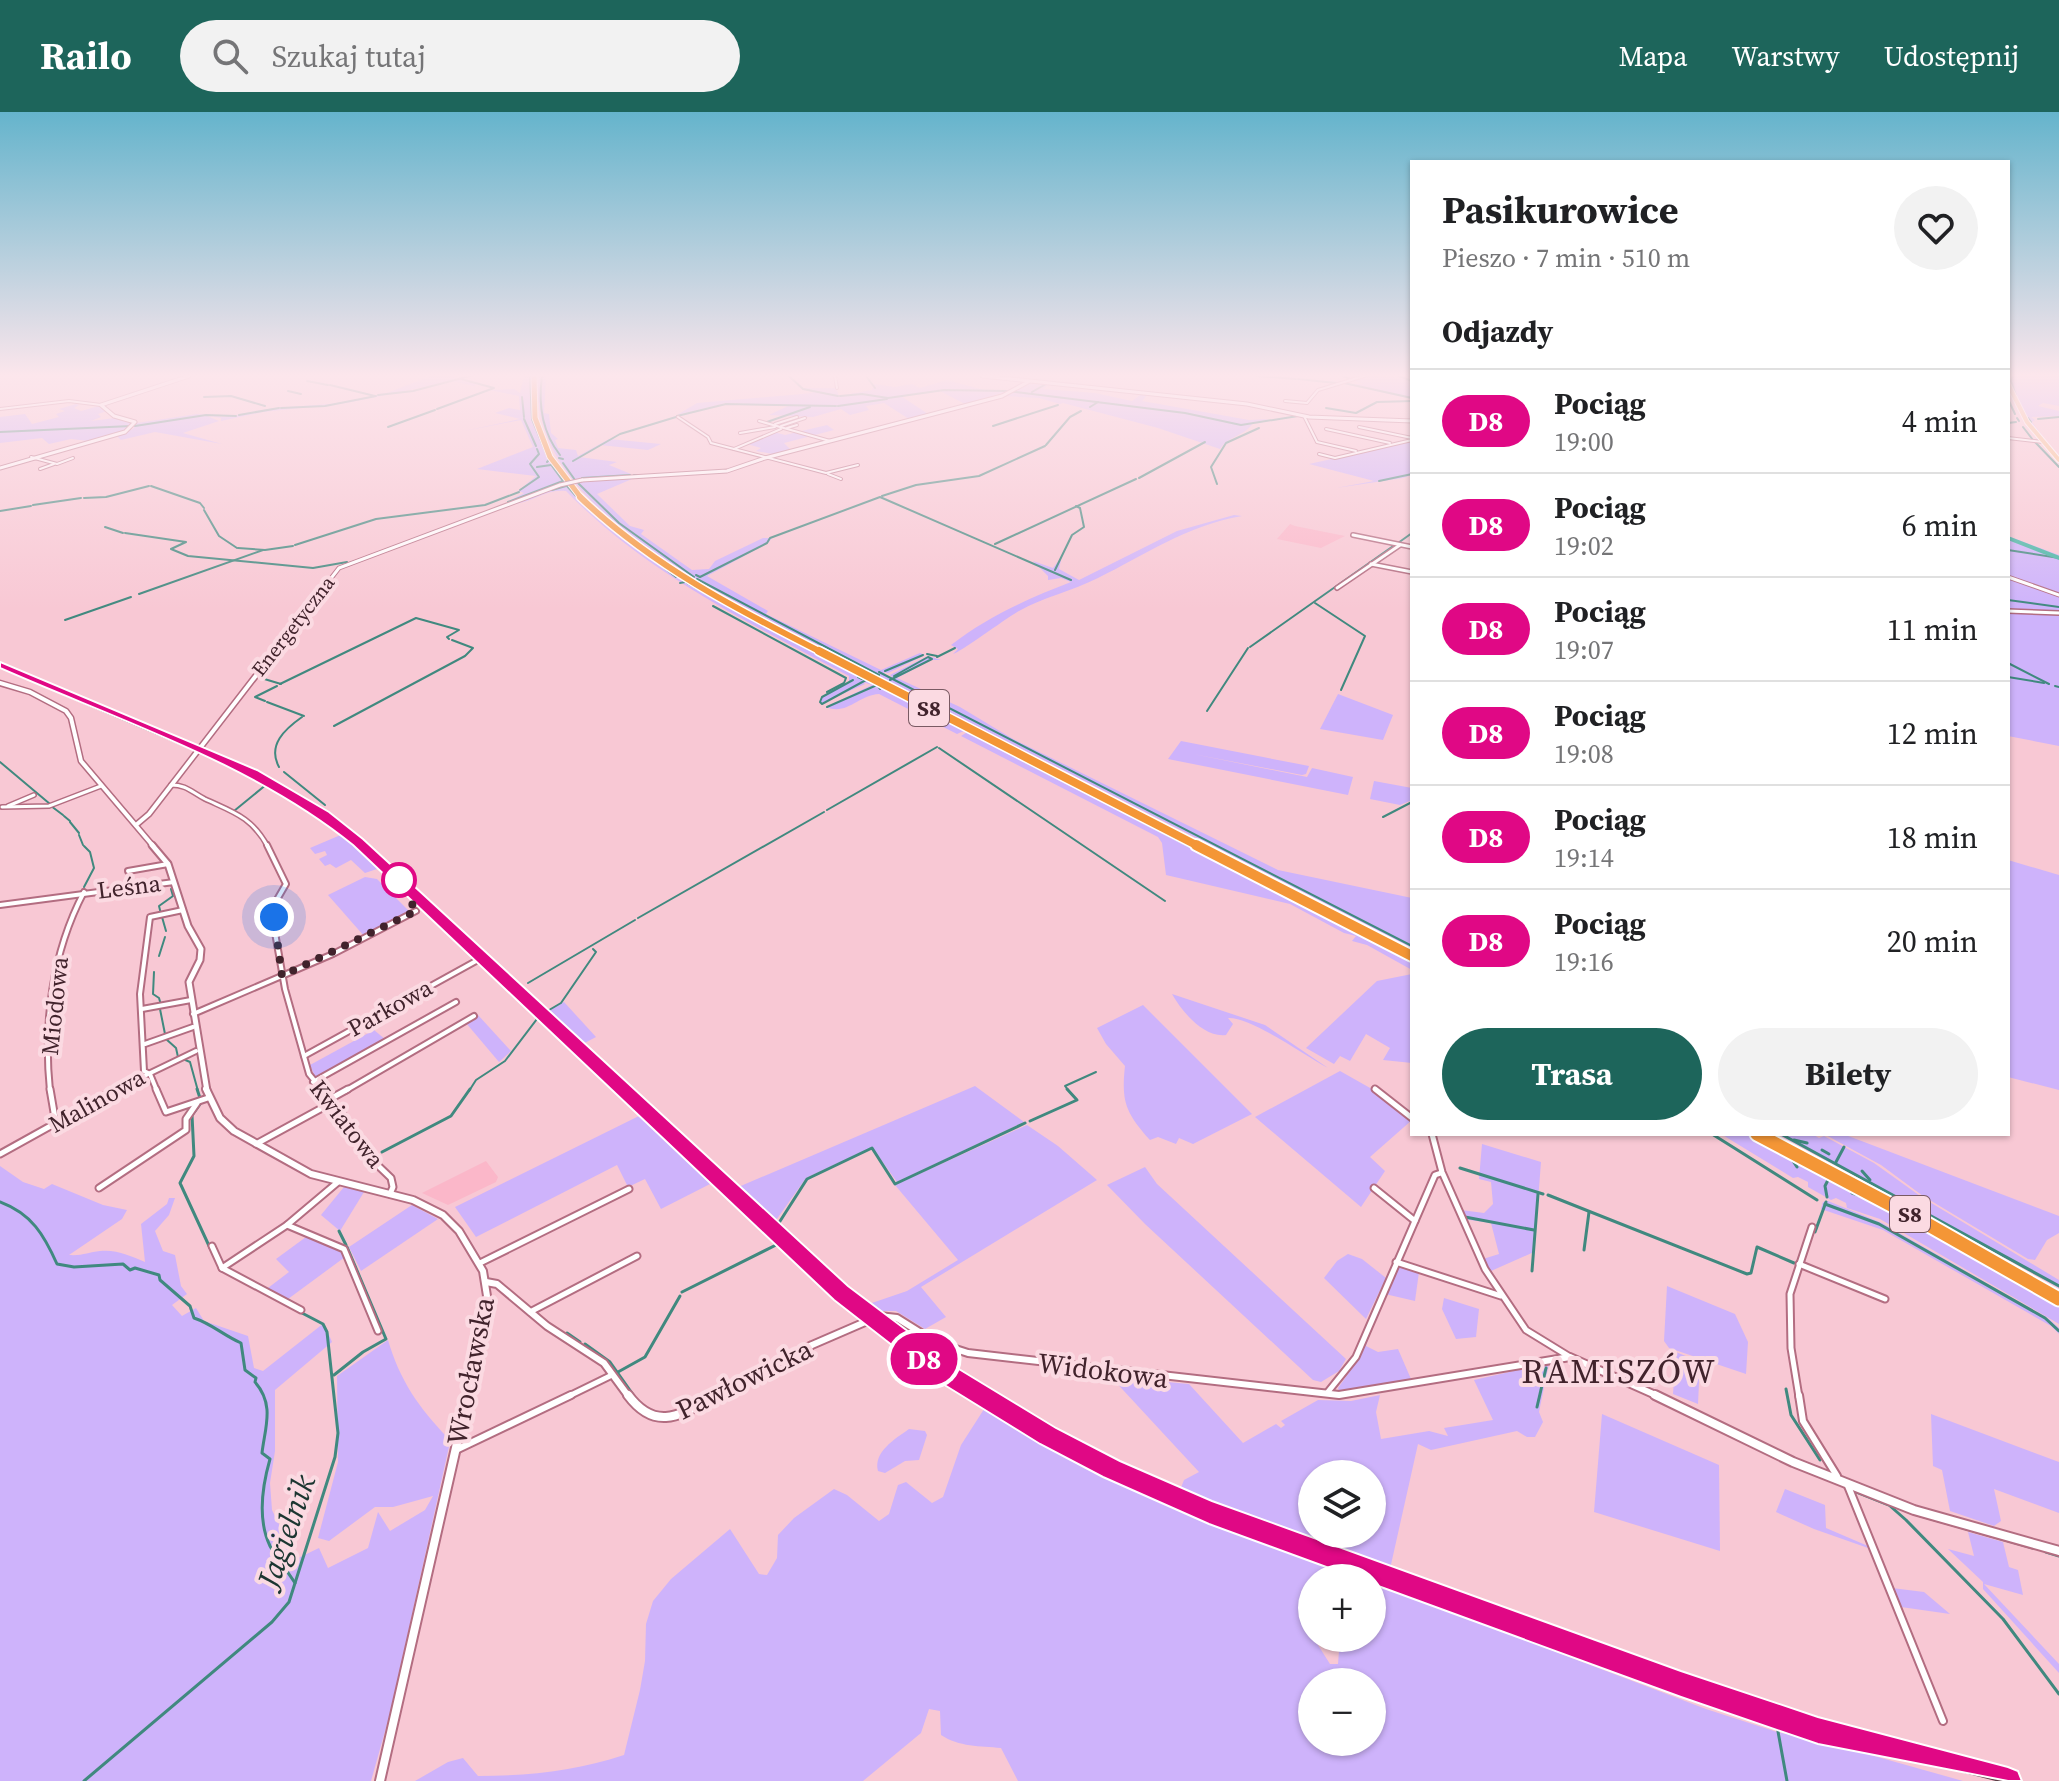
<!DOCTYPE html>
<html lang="pl">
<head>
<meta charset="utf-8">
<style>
	:root { --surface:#fff; --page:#f2f2f2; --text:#202124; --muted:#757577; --line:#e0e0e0; --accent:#1d655b }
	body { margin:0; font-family:"Source Serif 4",serif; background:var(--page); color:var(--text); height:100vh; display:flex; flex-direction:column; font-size:30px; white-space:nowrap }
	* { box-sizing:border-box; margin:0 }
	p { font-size:26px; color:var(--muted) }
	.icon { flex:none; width:44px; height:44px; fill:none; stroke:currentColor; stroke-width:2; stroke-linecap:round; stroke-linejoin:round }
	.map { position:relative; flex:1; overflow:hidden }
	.details { position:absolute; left:1410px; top:48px; width:600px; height:976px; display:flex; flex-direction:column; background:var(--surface); border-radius:0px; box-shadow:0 2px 6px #0004 }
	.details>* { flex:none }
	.badge { padding:0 16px; border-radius:26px; font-size:28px; line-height:52px }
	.fabs { position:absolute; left:1298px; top:1348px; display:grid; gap:16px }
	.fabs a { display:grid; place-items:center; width:88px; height:88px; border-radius:50%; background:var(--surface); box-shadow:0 2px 6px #0004; font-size:40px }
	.you { position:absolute; width:40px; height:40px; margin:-20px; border:6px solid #fff; border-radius:50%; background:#1a73e8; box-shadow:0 0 0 12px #1a73e833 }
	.map>.badge { position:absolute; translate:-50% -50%; box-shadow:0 0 0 4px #fff }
	h2 { padding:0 32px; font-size:30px; line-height:72px }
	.round { display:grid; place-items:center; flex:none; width:84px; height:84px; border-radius:42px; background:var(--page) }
	.overview { display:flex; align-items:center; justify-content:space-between; height:136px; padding:0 32px }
	h1 { font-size:38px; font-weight:700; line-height:60px }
	.cta { display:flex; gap:16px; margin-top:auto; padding:16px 32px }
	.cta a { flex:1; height:92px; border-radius:48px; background:var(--accent); color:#fff; font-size:32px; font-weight:700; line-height:92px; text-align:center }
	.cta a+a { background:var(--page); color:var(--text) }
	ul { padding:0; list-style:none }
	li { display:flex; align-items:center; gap:24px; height:104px; padding:0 32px; border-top:2px solid var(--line) }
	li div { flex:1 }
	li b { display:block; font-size:30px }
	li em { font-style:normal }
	li .badge { min-width:88px; font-weight:700; text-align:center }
	header { display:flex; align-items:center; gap:48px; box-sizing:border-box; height:112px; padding:0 40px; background:var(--accent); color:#fff }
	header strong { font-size:38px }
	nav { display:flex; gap:44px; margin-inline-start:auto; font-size:28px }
	.search { width:560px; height:72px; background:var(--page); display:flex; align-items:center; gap:20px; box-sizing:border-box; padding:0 28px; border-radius:44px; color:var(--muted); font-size:30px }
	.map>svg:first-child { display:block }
</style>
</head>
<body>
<header>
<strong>Railo</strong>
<div class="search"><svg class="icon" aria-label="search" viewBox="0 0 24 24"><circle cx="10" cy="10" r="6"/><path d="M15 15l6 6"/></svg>Szukaj tutaj</div>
<nav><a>Mapa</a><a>Warstwy</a><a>Udostępnij</a></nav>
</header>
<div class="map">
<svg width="2059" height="1669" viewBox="0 0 2059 1669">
	<rect width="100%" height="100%" fill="#f8c8d4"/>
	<g fill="#fbb7c9">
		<path d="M 1290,412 L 1295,414 L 1345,424 L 1321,436 L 1277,427 Z"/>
		<path d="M 486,1049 L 498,1065 L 496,1070 L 448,1093 L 422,1081 Z"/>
	</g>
	<g fill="#ceb3fb" fill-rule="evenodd">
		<path d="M 431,264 L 450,264 L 477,272 L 474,274 L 452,269 L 347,291 L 263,300 L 221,309 L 221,306 L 205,303 L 219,309 L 183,321 L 222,332 L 155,320 L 121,328 L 116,323 L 133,317 L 137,311 L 197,302 L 224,305 L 274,296 L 343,291 L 387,281 Z"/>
		<path d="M 524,264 L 532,264 C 518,395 694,473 789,524 C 848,555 907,587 966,618 L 957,622 L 879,582 C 858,583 847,604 826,595 L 872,573 L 863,570 L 865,572 L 820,592 L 821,585 L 849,571 L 849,564 C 748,510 647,462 566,379 C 546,376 530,392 511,392 L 563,374 L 562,371 L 507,390 L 524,381 L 518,379 L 536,364 L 477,357 L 533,335 L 521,308 L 464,319 L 520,307 L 495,301 L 509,296 L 520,298 L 519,284 L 490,278 L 514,277 L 520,281 Z"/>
		<path d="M 539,264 L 546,264 L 544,301 L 549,302 L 551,321 L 558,327 L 555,328 L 558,336 L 576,338 L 578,344 L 609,327 L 661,332 L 648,338 L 600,333 L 579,345 L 617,350 L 609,353 L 631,362 L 578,367 L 582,370 L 639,364 L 597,382 L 630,414 L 644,418 L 641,422 L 692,458 L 709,457 L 715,449 L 763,426 L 772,426 L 768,431 L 707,464 L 768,499 L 766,502 L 881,558 L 920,541 L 925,543 L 888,561 L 884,560 L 886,565 L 892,565 L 890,563 L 928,544 L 941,548 L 931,548 L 897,566 L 960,595 L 1013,627 L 1278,758 L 1412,786 L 1412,836 L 773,510 C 687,463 524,381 539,264 Z"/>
		<path d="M 1365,264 L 1412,266 L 1412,287 L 1344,272 L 1363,272 L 1354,268 Z"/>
		<path d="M 2014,264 L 2059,264 L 2059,294 L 2043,291 L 2038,294 L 2059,299 L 2059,304 L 2031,305 L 2035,308 L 2032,310 L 2047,330 L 2025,305 L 2010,269 Z"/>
		<path d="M 947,268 L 984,278 L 1009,279 L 965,292 L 940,279 L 901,284 L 928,302 L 909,307 L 884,291 L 866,294 L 869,298 L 850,303 L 841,297 L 813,305 L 769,303 L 788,294 L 726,291 L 677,303 L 697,291 L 813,281 L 803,276 L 836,276 L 839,284 L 872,278 L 874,272 L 895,275 L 912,272 L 920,276 Z"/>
		<path d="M 1031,271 L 1048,273 L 1043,277 L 1095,281 L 1132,289 L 1143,281 L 1149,281 L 1142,289 L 1249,308 L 1269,307 L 1253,311 C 1245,324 1228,324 1220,337 L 1158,316 L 1063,291 L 1002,311 L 1060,292 L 1039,286 L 1005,284 Z"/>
		<path d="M 76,292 L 79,293 L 74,296 L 81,299 L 99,294 L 107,299 L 98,302 L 101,305 L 91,309 L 115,306 L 133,311 L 129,317 L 89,329 L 71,327 L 49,332 L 42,326 L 0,331 L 0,305 L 25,302 L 32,312 L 59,305 L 56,302 L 65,299 L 59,297 Z"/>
		<path d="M 827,313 L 834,318 L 784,331 L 792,339 L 778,343 L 756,339 L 761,336 L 747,332 L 774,320 L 785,323 Z"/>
		<path d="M 1408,330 L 1412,331 L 1412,363 L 1403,366 L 1336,376 L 1374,369 L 1309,352 Z"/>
		<path d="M 1234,403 L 1242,404 C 1185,414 1145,443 1098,466 C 1072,479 1044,485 1019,499 C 1005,507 961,540 953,542 L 958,537 L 951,533 C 987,505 1029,486 1071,470 L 1061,466 L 1048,468 L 1048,464 L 1033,449 L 1053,456 L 1062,444 L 1059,457 L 1079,468 L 1177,419 Z"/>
		<path d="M 2008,424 L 2059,443 L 2059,634 L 2008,624 Z"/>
		<path d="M 1338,582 L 1393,603 L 1383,628 L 1320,617 Z"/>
		<path d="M 969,619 L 1412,848 L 1412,858 L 1367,833 L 1352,829 L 1356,824 L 1344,821 L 1290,792 L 1166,763 L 1162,731 L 1158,725 L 961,624 Z"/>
		<path d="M 1181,629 L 1309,654 L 1306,662 L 1302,663 L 1193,642 L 1307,665 L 1312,656 L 1353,665 L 1348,683 L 1168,647 Z"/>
		<path d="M 1374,669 L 1412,676 L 1412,688 L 1400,693 L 1370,687 Z"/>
		<path d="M 343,722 L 380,756 L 365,761 L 351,748 L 336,756 L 330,752 L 325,754 L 319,747 L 327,743 L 325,739 L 315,742 L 310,736 Z"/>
		<path d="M 2008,748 L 2059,763 L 2059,978 L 2008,965 Z"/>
		<path d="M 365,765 L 377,767 L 409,799 L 364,824 L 328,783 Z"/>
		<path d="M 1412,862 L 1412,951 L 1383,948 L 1390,936 L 1366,922 L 1350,949 L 1340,944 L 1334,952 L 1306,936 L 1377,869 Z"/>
		<path d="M 1172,882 L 1265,913 L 1328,956 C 1304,943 1251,905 1228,906 L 1233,912 L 1226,923 C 1204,926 1182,900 1172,882 Z"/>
		<path d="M 564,890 L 596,925 L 579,934 L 547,900 Z"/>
		<path d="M 1143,893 L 1252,1002 L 1193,1032 L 1179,1026 L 1176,1032 L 1158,1025 L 1150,1028 C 1126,1001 1121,990 1125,954 L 1106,932 L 1097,916 Z"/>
		<path d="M 478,903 L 511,939 L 499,950 L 466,911 Z"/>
		<path d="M 374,918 L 386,928 L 316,967 L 310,953 Z"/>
		<path d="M 1340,959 L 1379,981 L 1412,1008 L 1370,1045 L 1385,1059 L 1361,1095 L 1255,1005 Z"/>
		<path d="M 975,974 L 1024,1010 L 897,1070 L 872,1035 L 806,1066 L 774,1111 L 736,1076 Z"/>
		<path d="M 643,1002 L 714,1070 L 661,1097 L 645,1067 L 628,1075 L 617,1053 L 476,1125 L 455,1095 Z"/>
		<path d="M 1027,1013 L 1058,1034 L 1097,1068 L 921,1175 L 946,1205 L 925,1217 L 896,1199 L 873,1199 L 863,1194 L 907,1179 L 958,1148 L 895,1073 Z"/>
		<path d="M 1721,1022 L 1748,1022 L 2059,1193 L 2059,1212 L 1880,1107 L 1847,1096 L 1846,1091 L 1836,1086 L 1831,1088 L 1808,1075 L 1808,1070 L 1798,1065 L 1793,1066 Z"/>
		<path d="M 1777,1022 L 1812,1022 L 1819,1026 L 1824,1024 L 1874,1051 L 1923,1086 L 2059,1168 L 2059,1176 L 1936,1106 Z"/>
		<path d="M 1824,1022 L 1843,1022 L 2059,1104 L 2059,1121 L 2047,1128 L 2035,1148 L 2028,1147 L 1923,1084 L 1881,1053 Z"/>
		<path d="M 1482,1032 L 1541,1050 L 1534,1140 L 1491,1159 L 1483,1147 L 1499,1142 L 1491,1111 L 1463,1107 L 1461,1098 L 1484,1101 L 1493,1092 L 1491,1070 L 1479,1067 Z"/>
		<path d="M 0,1054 L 23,1070 L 44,1077 L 52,1072 L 103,1093 L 127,1098 L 122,1107 L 69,1143 C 82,1144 89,1140 100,1139 C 116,1137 131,1144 145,1150 L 141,1112 L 167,1092 L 169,1086 L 175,1086 L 169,1103 L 155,1119 L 163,1139 L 175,1143 L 181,1174 L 187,1182 L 172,1193 L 182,1204 L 196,1196 L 204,1209 L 248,1224 L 254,1256 L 263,1259 L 324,1211 L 332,1230 L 275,1278 L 275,1339 L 270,1371 L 272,1398 L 296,1447 L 319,1436 L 328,1456 L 368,1436 L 378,1400 L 390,1419 L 425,1398 L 433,1384 L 393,1395 L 375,1395 L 329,1429 L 318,1426 L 338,1350 L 337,1264 L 388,1228 C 400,1269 419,1296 448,1326 L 450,1330 L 391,1598 L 371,1669 L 0,1669 Z"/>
		<path d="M 1145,1055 L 1157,1072 L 1346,1247 L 1339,1259 L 1321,1270 L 1313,1268 L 1145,1112 L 1107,1073 Z"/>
		<path d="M 344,1075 L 364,1080 L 340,1119 L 321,1103 Z"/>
		<path d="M 1828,1089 L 1882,1111 L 2049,1207 L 2059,1216 L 2059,1222 L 2051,1214 L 1883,1118 L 1821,1097 L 1823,1090 Z"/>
		<path d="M 412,1093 L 438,1107 L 361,1159 L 349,1135 Z"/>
		<path d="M 306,1125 L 340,1137 L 345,1145 L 288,1187 L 268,1176 L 289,1160 L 276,1147 Z"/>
		<path d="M 1348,1142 L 1362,1147 L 1386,1166 L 1366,1207 L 1324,1166 L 1337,1149 Z"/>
		<path d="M 1399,1155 L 1419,1160 L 1415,1189 L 1385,1182 Z"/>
		<path d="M 1667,1174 L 1735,1202 L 1748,1230 L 1746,1262 L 1669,1236 L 1664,1229 Z"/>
		<path d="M 1444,1186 L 1479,1197 L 1476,1225 L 1456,1227 L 1442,1197 Z"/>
		<path d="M 1365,1226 L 1368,1228 L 1366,1234 L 1378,1240 L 1398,1237 L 1411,1267 L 1339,1279 L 1338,1276 L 1353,1255 Z"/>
		<path d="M 1676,1240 L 1700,1250 L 1698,1292 L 1673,1282 Z"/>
		<path d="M 1549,1251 L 1539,1300 L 1543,1310 L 1535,1325 L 1527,1325 L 1517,1319 L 1431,1338 L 1418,1332 L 1390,1457 C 1368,1450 1330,1444 1320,1422 L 1372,1422 L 1372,1362 L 1312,1362 L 1312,1403 L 1309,1375 L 1302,1375 L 1305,1399 L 1315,1430 L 1313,1435 L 1178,1383 L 1184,1368 L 1199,1360 L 1111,1265 L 1189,1272 L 1243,1331 L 1276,1312 L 1281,1316 L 1285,1313 L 1281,1309 L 1318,1288 L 1351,1289 L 1380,1283 L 1376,1300 L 1381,1327 L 1429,1319 L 1448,1324 L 1444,1316 L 1493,1308 L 1474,1268 Z"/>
		<path d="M 986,1294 L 1087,1352 L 1187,1398 L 1362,1466 L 1312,1466 L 1312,1501 L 1299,1503 L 1330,1552 L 1338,1552 L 1340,1526 L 1372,1526 L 1372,1470 L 1706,1597 L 1777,1620 L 1828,1631 L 1963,1669 L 1018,1669 L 1001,1636 C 980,1634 959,1635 941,1623 L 940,1599 L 929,1597 L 921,1621 L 863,1669 L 415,1669 L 448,1650 L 463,1646 L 478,1664 C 528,1664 576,1659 624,1643 L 640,1578 L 645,1549 L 646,1512 L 653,1489 L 671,1467 L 730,1417 L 759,1462 L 767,1463 L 777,1446 L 778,1423 L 794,1406 L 834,1377 L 847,1383 L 879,1409 L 889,1402 L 898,1373 L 906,1370 L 932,1391 L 943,1385 L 961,1333 ZM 1312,1570 L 1372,1570 L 1372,1630 L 1312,1630 Z"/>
		<path d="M 1602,1302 L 1719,1353 L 1720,1439 L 1594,1400 Z"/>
		<path d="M 1931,1302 L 2059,1350 L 2059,1401 L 1994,1377 L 2001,1409 L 1994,1414 L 1950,1399 L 1942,1358 L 1933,1354 Z"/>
		<path d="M 909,1317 L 925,1319 L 927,1323 L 919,1348 L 905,1349 L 885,1361 L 878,1359 C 873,1340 895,1327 909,1317 Z"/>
		<path d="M 1785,1377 L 1825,1393 L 1826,1416 L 1868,1434 L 1868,1436 L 1814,1417 L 1776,1400 Z"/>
		<path d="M 1968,1420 L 2003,1430 L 2009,1455 L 2018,1458 L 2023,1483 L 1984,1472 L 2059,1552 L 2059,1561 L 1983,1477 L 1983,1470 L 1948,1437 L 1974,1444 Z"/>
		<path d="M 1892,1476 L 1924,1480 L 1950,1502 L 1901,1495 Z"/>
	</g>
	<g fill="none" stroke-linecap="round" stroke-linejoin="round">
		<g stroke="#40897f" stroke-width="2">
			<path d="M 530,264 L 532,307 L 549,348 L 547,350"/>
			<path d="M 542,264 C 538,293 542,320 560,343"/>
			<path d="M 789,264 L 803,277 L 838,284"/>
			<path d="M 866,264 L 875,276"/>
			<path d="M 1256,264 L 1296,267"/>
			<path d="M 1343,264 L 1350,267"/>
			<path d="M 1399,264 L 1412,269"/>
			<path d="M 2013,264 L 2011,269 L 2016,284"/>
			<path d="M 1298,267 L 1336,271"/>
			<path d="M 307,269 L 328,273"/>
			<path d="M 1344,271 L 1412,286"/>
			<path d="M 330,273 L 375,284"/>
			<path d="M 288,279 L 301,282"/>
			<path d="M 1032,280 L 1046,272"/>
			<path d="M 378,283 L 413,279 L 470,264"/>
			<path d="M 840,284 L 862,282 L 888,286 L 944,278 L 1007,279 L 1185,301 L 1241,313 L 1298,304"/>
			<path d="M 204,285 L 231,284 L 265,294"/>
			<path d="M 522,285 L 524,305"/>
			<path d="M 2008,287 L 2015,302"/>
			<path d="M 838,294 L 887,287"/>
			<path d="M 1090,295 L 1098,290"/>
			<path d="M 281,296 L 325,294 L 376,284"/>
			<path d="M 1326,296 L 1356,301 L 1377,290 L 1412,289"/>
			<path d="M 437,297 L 494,276 L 461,267"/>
			<path d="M 239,303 L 279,296"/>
			<path d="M 677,304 L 726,292 L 836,294"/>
			<path d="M 2017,306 L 2019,309"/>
			<path d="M 2028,306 L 2031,310"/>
			<path d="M 524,307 L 536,334"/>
			<path d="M 2038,307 L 2059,305"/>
			<path d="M 767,310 L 810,295"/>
			<path d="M 2008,311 L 2016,310"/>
			<path d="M 135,314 L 206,303 L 236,304"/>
			<path d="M 993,314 L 1058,293"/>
			<path d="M 388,315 L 435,298"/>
			<path d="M 2023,315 L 2033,328"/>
			<path d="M 0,320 L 131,314"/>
			<path d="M 2035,330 L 2059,355"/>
			<path d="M 1046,333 L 1070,305 L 1081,299"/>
			<path d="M 559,346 L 563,347"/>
			<path d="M 573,349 L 620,322 L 676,305"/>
			<path d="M 563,351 L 575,368"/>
			<path d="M 552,354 L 563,369"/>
			<path d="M 537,355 L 551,353"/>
			<path d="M 634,363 L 639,363"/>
			<path d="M 582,366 L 630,363"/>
			<path d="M 1139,366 L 1205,330"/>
			<path d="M 1379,369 L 1412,362"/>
			<path d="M 578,371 L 619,411 L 694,465"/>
			<path d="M 1217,372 L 1211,355 L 1226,331 L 1259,316"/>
			<path d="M 151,374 L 200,391 L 204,396"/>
			<path d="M 567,374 L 576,384"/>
			<path d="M 520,378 L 539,365 L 530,352 L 539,342 L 537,337"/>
			<path d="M 552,378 L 566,374"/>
			<path d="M 882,384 L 916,373 L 979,364 L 1045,334"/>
			<path d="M 84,386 L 106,385 L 149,374"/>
			<path d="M 508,390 L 563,369"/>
			<path d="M 33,393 L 81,386"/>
			<path d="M 586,395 L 676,465"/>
			<path d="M 204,398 L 219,424 L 237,436"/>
			<path d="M 0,399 L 31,394"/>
			<path d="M 105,415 L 123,421"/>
			<path d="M 125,421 L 186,430 L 171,437 L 188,444 L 313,456 L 347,450"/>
			<path d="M 1398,431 L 1412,421"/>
			<path d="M 995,432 L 1136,367"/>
			<path d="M 295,433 L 376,407 L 485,393 L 519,380"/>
			<path d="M 238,436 L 265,438 L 293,434"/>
			<path d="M 2008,438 L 2059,446"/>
			<path d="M 1055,458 L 1072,423 L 1084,415 L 1080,396 L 1076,394"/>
			<path d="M 696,463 L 700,465 L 767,431 L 770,426 L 880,385 L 1071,468"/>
			<path d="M 697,467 L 879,563"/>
			<path d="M 680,471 L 685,470"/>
			<path d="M 687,471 L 733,497"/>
			<path d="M 139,482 L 263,438"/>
			<path d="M 2008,488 L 2059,495"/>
			<path d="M 1315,491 L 1365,524 L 1341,578"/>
			<path d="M 713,494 L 846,566 L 844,571 L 827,580"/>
			<path d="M 65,508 L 131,485"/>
			<path d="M 1250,535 L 1396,432"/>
			<path d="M 927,542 L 937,544"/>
			<path d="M 937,545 L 955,536"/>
			<path d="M 2008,551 L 2049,572"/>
			<path d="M 885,559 L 923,543"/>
			<path d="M 879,560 L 1412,834"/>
			<path d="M 858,565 L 862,567"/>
			<path d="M 2008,565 L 2044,571"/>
			<path d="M 261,566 L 281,572"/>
			<path d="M 853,568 L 822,585 L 820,590 L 822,592 L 866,568"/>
			<path d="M 890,568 L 932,547 L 928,545 L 894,564"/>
			<path d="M 280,572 L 416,506 L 459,518 L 447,525 L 449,527"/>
			<path d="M 2055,574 L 2059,575"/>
			<path d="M 265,589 L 255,585 L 277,574"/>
			<path d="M 267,590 L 304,604"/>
			<path d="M 827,595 L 877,573 L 880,577"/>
			<path d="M 1207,599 L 1248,536"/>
			<path d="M 334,614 L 465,544 L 473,536 L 452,528"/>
			<path d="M 939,636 L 1165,789"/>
			<path d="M 1024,649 L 1065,670"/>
			<path d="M 0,650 L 50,692"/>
			<path d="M 279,655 C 267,633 285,617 302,605"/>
			<path d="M 284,660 L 325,693"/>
			<path d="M 51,694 L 63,703"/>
			<path d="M 827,698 L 937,635"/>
			<path d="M 234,699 L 267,672"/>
			<path d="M 64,704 L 70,709"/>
			<path d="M 1131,704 L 1193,736"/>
			<path d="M 1383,705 L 1412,690"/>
			<path d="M 70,710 L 79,721"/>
			<path d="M 79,723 L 83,733"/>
			<path d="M 84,734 L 90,740 L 94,756 L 84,775"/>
			<path d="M 1248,765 L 1412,850"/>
			<path d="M 161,802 L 159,794 L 173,784 L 171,777"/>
			<path d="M 162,805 L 166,819"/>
			<path d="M 638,806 L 824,700"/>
			<path d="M 159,844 L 165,825"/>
			<path d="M 154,860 L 153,882 L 159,886 L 161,893"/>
			<path d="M 528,871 L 635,808"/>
			<path d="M 160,897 L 165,922"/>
			<path d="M 544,901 L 561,891 L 596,840 L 593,837"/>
			<path d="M 166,927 L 176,936 L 178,945"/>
			<path d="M 183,947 L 190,950 L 198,979"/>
			<path d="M 469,979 L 476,968 L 505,949 L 540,903"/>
			<path d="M 1069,979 L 1065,974 L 1096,960"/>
		</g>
		<g stroke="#40897f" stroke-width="3">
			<path d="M 197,977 L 200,986"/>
			<path d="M 200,992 L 192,1003 L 194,1044 L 180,1071 L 210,1136"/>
			<path d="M 1030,1009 L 1077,988 L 1067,977"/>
			<path d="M 1712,1022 L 1817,1088"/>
			<path d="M 1781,1022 L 2059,1174"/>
			<path d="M 1794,1028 L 1807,1031"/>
			<path d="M 1822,1038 L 1829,1042"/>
			<path d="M 382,1040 L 451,1004 L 470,977"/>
			<path d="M 1793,1049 L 1797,1055"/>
			<path d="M 1836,1050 L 1844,1035"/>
			<path d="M 1460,1056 L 1543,1082"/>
			<path d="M 1862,1059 L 1870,1068"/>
			<path d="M 1852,1081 L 1861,1084"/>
			<path d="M 1548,1083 L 1747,1162 L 1751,1161 L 1757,1135 L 1794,1151"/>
			<path d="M 1827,1085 L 1825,1074 L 1829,1066"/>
			<path d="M 0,1090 C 32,1102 44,1123 57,1152 L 74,1155 L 123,1152 L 130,1158 L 135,1156 L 159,1163 L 160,1168 L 190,1194 L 194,1206 C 212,1212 223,1223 241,1231 L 245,1258 L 256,1266 L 255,1270 C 275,1293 265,1315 262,1341 L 270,1347 C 262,1375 257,1407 270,1434 C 277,1447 287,1458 295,1471"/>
			<path d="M 1825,1092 L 1879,1112 L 2045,1206 L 2059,1219"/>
			<path d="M 1465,1105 L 1534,1118"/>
			<path d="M 775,1117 L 807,1067 L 872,1036 L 895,1072 L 1025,1011"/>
			<path d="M 339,1119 L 346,1133"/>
			<path d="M 1815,1120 L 1826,1090"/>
			<path d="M 1584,1138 L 1589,1100"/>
			<path d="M 1532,1159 L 1538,1082"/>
			<path d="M 682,1180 L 778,1132 L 771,1119"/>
			<path d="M 567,1221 L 580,1230"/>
			<path d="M 585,1232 L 610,1250 L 634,1284"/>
			<path d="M 618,1260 L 645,1245 L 680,1184"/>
			<path d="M 334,1263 L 363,1240 L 386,1227 L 347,1135"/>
			<path d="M 1786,1277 L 1791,1303 L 1820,1348"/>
			<path d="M 1537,1295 L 1546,1256"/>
			<path d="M 1854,1379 L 1889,1393 L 1906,1408 L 2003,1507 L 2059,1582"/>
			<path d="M 1914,1402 L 2033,1436"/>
			<path d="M 2046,1440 L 2059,1444"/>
			<path d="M 1777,1614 L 1787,1669"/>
			<path d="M 84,1669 L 272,1510 L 289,1490 L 335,1345 L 338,1321 L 327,1220 L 323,1212 L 302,1201"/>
		</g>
		<path stroke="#40b5a3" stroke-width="4" d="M 2008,426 L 2059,446"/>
		<defs>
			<g id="minor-far4">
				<path d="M 835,264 L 837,276"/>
				<path d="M 1285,289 L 1307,291 L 1318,278 L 1364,264"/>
				<path d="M 0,297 L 69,289 L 101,293"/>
				<path d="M 1304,304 L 1317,330 L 1356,339"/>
				<path d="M 678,305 L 708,325 L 711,331 L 826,361 L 858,353"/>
				<path d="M 759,309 L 830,329"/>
				<path d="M 775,312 L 797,305"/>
				<path d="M 781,314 L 805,306"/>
				<path d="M 1359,315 L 1412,326"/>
				<path d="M 787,316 L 797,313"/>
				<path d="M 1326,317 L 1390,331"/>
				<path d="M 740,321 L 775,315"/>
				<path d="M 2008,326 L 2043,330"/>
				<path d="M 734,337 L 781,317"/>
				<path d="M 1319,342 L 1335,346 L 1412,328"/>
				<path d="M 31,345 L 57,352 L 73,346"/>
				<path d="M 40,357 L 54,352"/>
				<path d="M 828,362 L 841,367"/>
			</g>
			<g id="minor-far3">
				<path d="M 1353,423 L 1412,435"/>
				<path d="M 1371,452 L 1412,460"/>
				<path d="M 1337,476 L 1400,433"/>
				<path d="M 2008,499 L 2059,501"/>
				<path d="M 171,673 C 187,673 191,680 205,687 C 233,700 252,705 268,735"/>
				<path d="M 8,694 L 34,683"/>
				<path d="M 2,695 L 49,694 L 101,674"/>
			</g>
			<g id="minor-far2">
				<path d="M 267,733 L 286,772 L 275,791 L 274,815 L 285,877 L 309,962 L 323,979"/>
				<path d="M 128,759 L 168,752"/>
				<path d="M 0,793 L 174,770"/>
				<path d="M 142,897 L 191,888"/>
				<path d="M 193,902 L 333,842 L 416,799"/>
				<path d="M 145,932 L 193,915"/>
				<path d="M 304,944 L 476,849"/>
				<path d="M 313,970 L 456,890"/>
				<path d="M 50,979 C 43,911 52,841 84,780"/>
				<path d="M 113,979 L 196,939"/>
				<path d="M 157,979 L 150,962 L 144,959 L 140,882 L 150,805 L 183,798"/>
				<path d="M 345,979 L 474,904"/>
			</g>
			<g id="minor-far1">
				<path d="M 50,977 L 56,1012"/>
				<path d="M 156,977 L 166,1000 L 208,986"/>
				<path d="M 321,977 L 344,1004 L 368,1044 L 391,1066 L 393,1075 L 390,1082"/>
				<path d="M 1375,977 L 1412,1006"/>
				<path d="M 330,987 L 348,977"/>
				<path d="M 1432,1022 L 1442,1060 L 1485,1157 L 1526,1218 L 1570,1245"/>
				<path d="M 256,1032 L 333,990"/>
				<path d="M 0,1042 L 117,977"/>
				<path d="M 99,1076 L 186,1018 L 186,1007 L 197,991"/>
				<path d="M 1374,1076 L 1415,1109"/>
				<path d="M 287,1113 L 344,1137 L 378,1219"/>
				<path d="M 212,1134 L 222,1156 L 301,1198"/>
				<path d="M 1396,1150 L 1501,1184"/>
				<path d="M 480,1151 L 629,1077"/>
				<path d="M 1799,1152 L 1885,1187"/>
				<path d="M 222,1156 L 287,1113 L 338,1070"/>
				<path d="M 530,1200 L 637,1144"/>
				<path d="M 1327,1281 L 1356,1245 L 1435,1063 L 1441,1061"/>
				<path d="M 567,1285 L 612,1263"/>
				<path d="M 1799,1285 L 1791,1236 L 1790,1182 L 1812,1115"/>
			</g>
			<g id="minor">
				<path d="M 1799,1283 L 1803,1309 L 1837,1364"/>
				<path d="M 458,1337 L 571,1283"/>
				<path d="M 1848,1374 L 1943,1609"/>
			</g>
			<g id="tertiary-far4">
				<path d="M 982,264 L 1247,292 L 1309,305 L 1412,309"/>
				<path d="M 0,356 L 125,320 L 135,310 L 114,304 L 101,293 L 189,264"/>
				<path d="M 582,368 L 727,359 L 765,346 L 1002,284 L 1028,270"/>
				<path d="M 2008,465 L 2059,483"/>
				<path d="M 273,541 L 339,456 L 560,373"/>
			</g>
			<g id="tertiary-far3">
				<path d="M 0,571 L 30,580 L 66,599 L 71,606 L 81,649 L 154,735"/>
				<path d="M 136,713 L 149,702 L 275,539"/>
			</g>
			<path id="tertiary-far2" d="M 152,733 L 168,752 L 188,814 L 201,837 L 200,848 L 189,870 L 207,979"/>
			<g id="tertiary-far1">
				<path d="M 206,977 L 220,1006 L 234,1019 L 311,1062 L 413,1088 L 443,1103 L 459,1119 L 483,1159 L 487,1184 L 467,1285"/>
				<path d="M 486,1170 L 497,1172 L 547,1214 L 604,1251 L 629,1285"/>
				<path d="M 714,1285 L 812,1233 L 879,1204 L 897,1206 L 937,1231 L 968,1241 L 1339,1283 L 1570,1245 L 1660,1285"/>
			</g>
			<g id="tertiary">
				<path d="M 628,1283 C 657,1322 683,1301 718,1283"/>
				<path d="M 1655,1283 L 1793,1350 L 1914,1398 L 2059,1439"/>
				<path d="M 380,1669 L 468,1283"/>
			</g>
			<path id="primary" d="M 2008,272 L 2027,310 L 2059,348"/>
			<path id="motorway-far4" d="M 534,264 L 535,306 L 550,345 L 582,387"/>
			<path id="motorway-far3" d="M 580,385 C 651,453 736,497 823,541"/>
			<path id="motorway-far2" d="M 819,539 L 1200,735"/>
			<path id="motorway-far1" d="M 1196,733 L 1412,844"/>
			<path id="motorway" d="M 1757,1022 L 1927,1112 L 2059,1187"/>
		</defs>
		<use href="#minor-far4" stroke="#b36d81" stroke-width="4"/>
		<use href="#minor-far3" stroke="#b36d81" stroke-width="6"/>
		<use href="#minor-far2" stroke="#b36d81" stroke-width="8"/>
		<use href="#minor-far1" stroke="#b36d81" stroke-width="9"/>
		<use href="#minor" stroke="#b36d81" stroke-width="10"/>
		<use href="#tertiary-far4" stroke="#b36d81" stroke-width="5"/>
		<use href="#tertiary-far3" stroke="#b36d81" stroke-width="7"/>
		<use href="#tertiary-far2" stroke="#b36d81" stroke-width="9"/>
		<use href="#tertiary-far1" stroke="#b36d81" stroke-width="10"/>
		<use href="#tertiary" stroke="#b36d81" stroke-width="12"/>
		<use href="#primary" stroke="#fff" stroke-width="6"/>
		<use href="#motorway-far4" stroke="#fff" stroke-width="7"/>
		<use href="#motorway-far3" stroke="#fff" stroke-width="9"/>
		<use href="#motorway-far2" stroke="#fff" stroke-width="11"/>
		<use href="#motorway-far1" stroke="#fff" stroke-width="14"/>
		<use href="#motorway" stroke="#fff" stroke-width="17"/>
		<use href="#minor-far4" stroke="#fff" stroke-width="2"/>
		<use href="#minor-far3" stroke="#fff" stroke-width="3"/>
		<use href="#minor-far2" stroke="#fff" stroke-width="4"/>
		<use href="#minor-far1" stroke="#fff" stroke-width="5"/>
		<use href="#minor" stroke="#fff" stroke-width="6"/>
		<use href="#tertiary-far4" stroke="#fff" stroke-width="3"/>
		<use href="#tertiary-far3" stroke="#fff" stroke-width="4"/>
		<use href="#tertiary-far2" stroke="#fff" stroke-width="5"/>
		<use href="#tertiary-far1" stroke="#fff" stroke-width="6"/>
		<use href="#tertiary" stroke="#fff" stroke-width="8"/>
		<use href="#primary" stroke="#f8c086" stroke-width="4"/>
		<use href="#motorway-far4" stroke="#f49636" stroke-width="5"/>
		<use href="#motorway-far3" stroke="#f49636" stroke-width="6"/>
		<use href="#motorway-far2" stroke="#f49636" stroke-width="8"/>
		<use href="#motorway-far1" stroke="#f49636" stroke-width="10"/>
		<use href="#motorway" stroke="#f49636" stroke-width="13"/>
		<defs>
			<path id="rail-far1" d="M 0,554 L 261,665 L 317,697 L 367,738 L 624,979"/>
			<path id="rail" d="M 622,977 L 841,1181 C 926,1250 1016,1310 1114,1358 C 1240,1418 1372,1460 1502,1507 C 1670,1567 1835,1626 2008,1669"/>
		</defs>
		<use href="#rail-far1" stroke="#5c3c45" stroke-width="4"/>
		<use href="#rail" stroke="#5c3c45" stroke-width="6"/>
		<use href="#rail-far1" stroke="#fbdae2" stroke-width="2" stroke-dasharray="3" stroke-linecap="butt"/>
		<use href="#rail" stroke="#fbdae2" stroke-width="3" stroke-dasharray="8" stroke-linecap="butt"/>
		<defs>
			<path id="tertiary-bridge" d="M 560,373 L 582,368"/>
		</defs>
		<use href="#tertiary-bridge" stroke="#b36d81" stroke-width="5" stroke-linecap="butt"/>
		<use href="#tertiary-bridge" stroke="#fff" stroke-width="3"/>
	</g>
	<linearGradient id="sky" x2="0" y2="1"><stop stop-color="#65b4cc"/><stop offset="0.53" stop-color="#fce6ec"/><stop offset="1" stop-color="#fce6ec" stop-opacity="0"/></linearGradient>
	<rect width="2059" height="497" fill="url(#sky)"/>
	<path fill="#e00885" stroke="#fff" stroke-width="2" d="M 0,550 L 257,658 L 329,700 L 363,727 L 848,1174 L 954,1254 L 1056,1316 L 1120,1349 L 1212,1389 L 1681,1559 L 1818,1605 L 2008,1655 L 2018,1659 L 2022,1669 L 2008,1669 L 1818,1632 L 1681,1585 L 1209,1412 L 1103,1365 L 1040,1332 L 938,1269 L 834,1188 L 353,733 C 252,651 115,607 0,556 Z"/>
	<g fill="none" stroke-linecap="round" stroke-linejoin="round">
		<path stroke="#41232c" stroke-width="8" stroke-dasharray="0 14.4" d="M 274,805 L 282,864 L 416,799 L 399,768"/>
	</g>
	<circle fill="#fff" stroke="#e00885" stroke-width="4" cx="399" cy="768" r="16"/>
	<g text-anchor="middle" stroke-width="8" stroke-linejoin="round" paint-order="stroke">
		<g font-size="20" fill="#41232c" stroke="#fbdae2">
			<text transform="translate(293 514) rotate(-52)" y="7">Energetyczna</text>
		</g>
		<g fill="#fbdae2" stroke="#795a63" stroke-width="2">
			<rect x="909" y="578" width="40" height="36" rx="6"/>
			<rect x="1890" y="1084" width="40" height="36" rx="6"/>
		</g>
		<g font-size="22" font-weight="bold" fill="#41232c">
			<text x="929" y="604">S8</text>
			<text x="1910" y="1110">S8</text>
		</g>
		<g font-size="24" fill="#41232c" stroke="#fbdae2">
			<text transform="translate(129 775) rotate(-7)" y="8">Leśna</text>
			<text transform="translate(55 894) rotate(-84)" y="8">Miodowa</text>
			<text transform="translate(390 896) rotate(-29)" y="8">Parkowa</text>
			<text transform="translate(97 989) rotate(-29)" y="8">Malinowa</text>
			<text transform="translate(347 1012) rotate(52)" y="8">Kwiatowa</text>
		</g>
		<g font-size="28" fill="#41232c" stroke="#fbdae2">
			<text transform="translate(1103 1258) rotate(7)" y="10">Widokowa</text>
			<text transform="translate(470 1259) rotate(-79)" y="10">Wrocławska</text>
			<text transform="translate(744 1267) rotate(-26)" y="10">Pawłowicka</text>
		</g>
		<g font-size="32" font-style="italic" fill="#1c3631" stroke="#fbdae2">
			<text transform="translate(286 1419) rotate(-71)" y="11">Jagielnik</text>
		</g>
		<g font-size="34" letter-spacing="2" fill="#41232c" stroke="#fbdae2">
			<text x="1619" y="1271">RAMISZÓW</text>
		</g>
	</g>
</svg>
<div class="fabs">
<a><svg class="icon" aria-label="layers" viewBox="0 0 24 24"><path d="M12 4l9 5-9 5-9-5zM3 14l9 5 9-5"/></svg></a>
<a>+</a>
<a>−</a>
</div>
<div class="you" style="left:274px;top:805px"></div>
<b class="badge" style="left:924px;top:1247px;background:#e00885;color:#fff">D8</b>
<section class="details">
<div class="overview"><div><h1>Pasikurowice</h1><p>Pieszo · 7 min · 510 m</p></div><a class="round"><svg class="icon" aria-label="heart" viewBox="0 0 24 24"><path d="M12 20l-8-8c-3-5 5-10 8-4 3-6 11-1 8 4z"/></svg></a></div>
<h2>Odjazdy</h2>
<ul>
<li><span class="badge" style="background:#e00885;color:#fff">D8</span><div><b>Pociąg</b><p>19:00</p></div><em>4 min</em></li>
<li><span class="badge" style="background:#e00885;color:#fff">D8</span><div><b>Pociąg</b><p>19:02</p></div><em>6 min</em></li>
<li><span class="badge" style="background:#e00885;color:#fff">D8</span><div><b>Pociąg</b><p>19:07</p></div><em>11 min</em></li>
<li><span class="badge" style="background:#e00885;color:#fff">D8</span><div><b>Pociąg</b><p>19:08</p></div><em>12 min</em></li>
<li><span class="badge" style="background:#e00885;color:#fff">D8</span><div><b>Pociąg</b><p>19:14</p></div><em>18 min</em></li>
<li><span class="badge" style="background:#e00885;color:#fff">D8</span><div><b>Pociąg</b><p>19:16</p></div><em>20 min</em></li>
</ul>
<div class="cta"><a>Trasa</a><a>Bilety</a></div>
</section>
</div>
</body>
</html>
